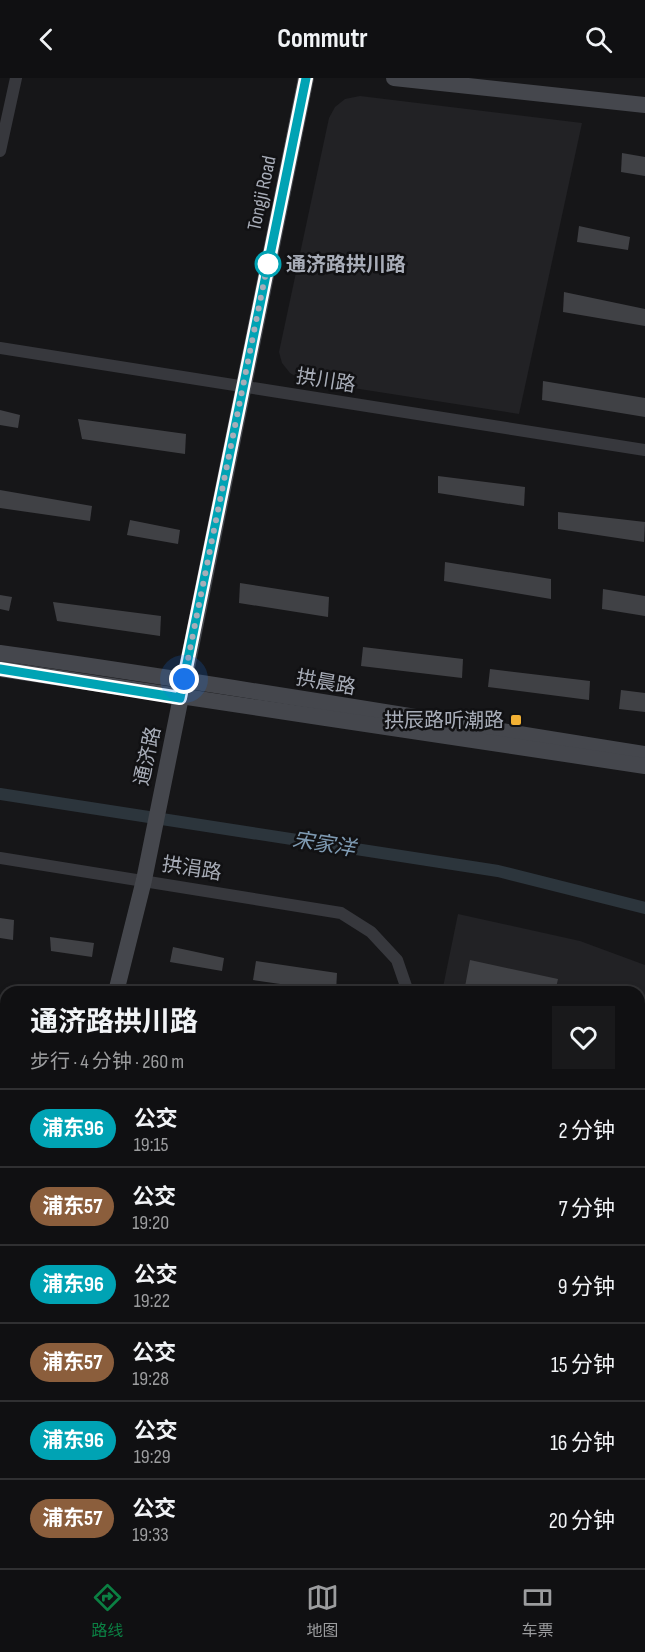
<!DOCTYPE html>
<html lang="zh">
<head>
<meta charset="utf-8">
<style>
	:root { --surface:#101012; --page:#19191b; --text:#f1f3f6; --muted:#9c9d9f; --line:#303032; --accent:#0b8043 }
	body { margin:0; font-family:"Sofia Sans Condensed","Noto Sans SC",sans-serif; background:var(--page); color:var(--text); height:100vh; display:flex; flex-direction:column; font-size:22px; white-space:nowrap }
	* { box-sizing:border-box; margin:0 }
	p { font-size:20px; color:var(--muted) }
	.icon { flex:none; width:33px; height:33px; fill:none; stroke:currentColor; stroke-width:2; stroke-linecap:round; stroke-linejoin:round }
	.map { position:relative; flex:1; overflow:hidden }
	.drawer { position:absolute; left:0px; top:908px; width:645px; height:584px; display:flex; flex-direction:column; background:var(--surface); border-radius:18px 18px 0 0; box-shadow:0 3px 9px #0003,0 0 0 2px var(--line) }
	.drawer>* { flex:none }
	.badge { padding:0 12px; border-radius:20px; font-size:21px; line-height:39px }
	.you { position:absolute; width:30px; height:30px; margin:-15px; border:4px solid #fff; border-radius:50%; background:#1a73e8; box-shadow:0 0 0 9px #1a73e833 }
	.map>.badge { position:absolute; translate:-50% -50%; box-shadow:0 0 0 3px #fff }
	.round { display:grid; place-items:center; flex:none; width:63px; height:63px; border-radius:0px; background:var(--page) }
	.overview { display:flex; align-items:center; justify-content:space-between; height:102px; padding:0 30px }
	h1 { font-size:28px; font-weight:700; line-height:45px }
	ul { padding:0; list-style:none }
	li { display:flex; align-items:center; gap:18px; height:78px; padding:0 30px; border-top:2px solid var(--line) }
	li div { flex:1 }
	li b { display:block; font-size:22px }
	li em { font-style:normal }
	li .badge { min-width:66px; font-weight:700; text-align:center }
	header { display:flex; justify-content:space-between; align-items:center; height:78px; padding:0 30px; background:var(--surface); font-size:27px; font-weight:700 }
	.tab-bar { display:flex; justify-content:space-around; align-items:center; height:84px; border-top:2px solid var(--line); background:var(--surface); font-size:16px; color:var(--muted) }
	.tab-bar a { display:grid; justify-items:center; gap:3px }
	.tab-bar .on { color:var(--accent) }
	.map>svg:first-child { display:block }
</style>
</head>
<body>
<header><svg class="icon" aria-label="back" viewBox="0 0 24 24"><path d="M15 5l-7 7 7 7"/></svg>Commutr<svg class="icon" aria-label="search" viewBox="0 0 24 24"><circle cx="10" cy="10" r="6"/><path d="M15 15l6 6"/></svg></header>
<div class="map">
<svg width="645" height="1490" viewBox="0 0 645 1490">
	<rect width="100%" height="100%" fill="#161618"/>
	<g fill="#222225">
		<path d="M 360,18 L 582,45 L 519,336 L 302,302 L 290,295 L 282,285 L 279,274 L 329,40 L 335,29 L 345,21 Z"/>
		<path d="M 458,836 L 580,863 L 645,887 L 645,1165 L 639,1169 L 639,914 L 442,914 Z"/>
	</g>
	<g fill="#1e261f">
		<path d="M 639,995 L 645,997 L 645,1084 L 639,1083 Z"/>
		<path d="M 639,1221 L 645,1223 L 645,1310 L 643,1321 L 639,1322 Z"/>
	</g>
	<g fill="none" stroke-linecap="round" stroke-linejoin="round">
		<g stroke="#2c353c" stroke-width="12">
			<path d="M 0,716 L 498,793 L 645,830"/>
			<path d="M 639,1355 L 645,1354"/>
			<path d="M 0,1435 L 6,1434"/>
			<path d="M 376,1490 L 377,1485"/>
		</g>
	</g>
	<g fill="#404145">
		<path d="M 622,75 L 645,79 L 645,98 L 621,94 Z"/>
		<path d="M 579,148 L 630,159 L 628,172 L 577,164 Z"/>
		<path d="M 564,214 L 645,231 L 645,248 L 563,234 Z"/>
		<path d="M 543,303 L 645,320 L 645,339 L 542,322 Z"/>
		<path d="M 0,332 L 20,337 L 18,350 L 0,347 Z"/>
		<path d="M 78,341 L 186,356 L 185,376 L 82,361 Z"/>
		<path d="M 438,398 L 525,409 L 524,428 L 438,415 Z"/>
		<path d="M 0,412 L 92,428 L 90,443 L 0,430 Z"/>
		<path d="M 558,434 L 645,444 L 644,464 L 558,451 Z"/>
		<path d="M 130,442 L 180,452 L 178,466 L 127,457 Z"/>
		<path d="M 445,484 L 551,501 L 551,521 L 444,503 Z"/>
		<path d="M 240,505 L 329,519 L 328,539 L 239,525 Z"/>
		<path d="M 603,511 L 645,518 L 645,538 L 602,531 Z"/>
		<path d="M 0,517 L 12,519 L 9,533 L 0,531 Z"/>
		<path d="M 53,524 L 161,538 L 160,558 L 57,543 Z"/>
		<path d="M 363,569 L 463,581 L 462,600 L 361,588 Z"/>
		<path d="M 490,591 L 590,603 L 589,622 L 488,609 Z"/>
		<path d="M 621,612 L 645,615 L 645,634 L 619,631 Z"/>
		<path d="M 0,840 L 14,842 L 13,862 L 0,860 Z"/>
		<path d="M 50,859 L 94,865 L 92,879 L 51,873 Z"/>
		<path d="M 173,869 L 224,880 L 222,893 L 170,884 Z"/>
		<path d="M 470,882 L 558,901 L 555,914 L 464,914 Z"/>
		<path d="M 256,883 L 337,895 L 336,914 L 253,902 Z"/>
	</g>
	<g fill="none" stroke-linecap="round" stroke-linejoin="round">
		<g stroke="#37383d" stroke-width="12">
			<path d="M 0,73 L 16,0"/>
			<path d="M 0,270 L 645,372"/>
			<path d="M 0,780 L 341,835 L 371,854 L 397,882 L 408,914"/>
			<path d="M 304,1490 L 305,1485"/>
		</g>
		<g stroke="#45474d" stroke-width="16">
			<path d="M 394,0 L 645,27"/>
			<path d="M 0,575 C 216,605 430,642 645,676"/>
			<path d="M 0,591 C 215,625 430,654 645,688"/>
			<path d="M 116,914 L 144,802 L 306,0"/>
			<path d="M 0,1098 L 6,1099"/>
			<path d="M 639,1200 L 645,1201"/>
			<path d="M 639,1457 L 645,1426"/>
			<path d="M 3,1490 L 6,1472"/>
			<path d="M 113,1490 L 191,1485 L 260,1490"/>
			<path d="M 633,1490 L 634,1485"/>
		</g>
	</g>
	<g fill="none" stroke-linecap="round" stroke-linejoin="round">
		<defs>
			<path id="line" d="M 0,591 L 180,620 L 306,0"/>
		</defs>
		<use href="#line" stroke="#fff" stroke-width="14"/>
		<use href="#line" stroke="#00a3b4" stroke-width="9"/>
		<path stroke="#a8adb8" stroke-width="6" stroke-dasharray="0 10.8" d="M 184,601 L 268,184 L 268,186"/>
	</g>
	<circle fill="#fff" stroke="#00a3b4" stroke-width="3" cx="268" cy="186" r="12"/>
	<rect fill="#f2b134" stroke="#111113" stroke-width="2" x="510" y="636" width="12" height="12" rx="3"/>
	<g text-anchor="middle" stroke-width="5" stroke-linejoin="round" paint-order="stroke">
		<g font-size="20" fill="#a8adb8" stroke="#111113">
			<text transform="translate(261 115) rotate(-78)" y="7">Tongji Road</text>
			<text transform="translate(326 302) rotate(9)" y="7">拱川路</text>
			<text transform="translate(326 604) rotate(10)" y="7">拱晨路</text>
			<text transform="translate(147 678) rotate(-78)" y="7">通济路</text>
			<text transform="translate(192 790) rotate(9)" y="7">拱涓路</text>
		</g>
		<g font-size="20" font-weight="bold" fill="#a8adb8" stroke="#111113" text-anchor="start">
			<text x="286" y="193">通济路拱川路</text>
		</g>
		<g font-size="20" fill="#a8adb8" stroke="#111113" text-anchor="end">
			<text x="504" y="649">拱辰路听潮路</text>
		</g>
		<g font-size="21" font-style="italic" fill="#7f9bb3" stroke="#111113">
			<text transform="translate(324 766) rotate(9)" y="7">宋家洋</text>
		</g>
	</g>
</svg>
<div class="you" style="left:184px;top:601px"></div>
<section class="drawer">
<div class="overview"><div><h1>通济路拱川路</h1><p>步行 · 4 分钟 · 260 m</p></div><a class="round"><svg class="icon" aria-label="heart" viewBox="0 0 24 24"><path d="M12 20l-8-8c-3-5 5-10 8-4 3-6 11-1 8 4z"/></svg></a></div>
<ul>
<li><span class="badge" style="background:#00a3b4;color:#fff">浦东96</span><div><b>公交</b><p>19:15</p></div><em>2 分钟</em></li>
<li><span class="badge" style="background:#8b5e3c;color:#fff">浦东57</span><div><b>公交</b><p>19:20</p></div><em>7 分钟</em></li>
<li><span class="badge" style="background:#00a3b4;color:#fff">浦东96</span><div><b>公交</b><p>19:22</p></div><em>9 分钟</em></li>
<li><span class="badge" style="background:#8b5e3c;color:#fff">浦东57</span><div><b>公交</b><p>19:28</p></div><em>15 分钟</em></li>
<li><span class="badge" style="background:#00a3b4;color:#fff">浦东96</span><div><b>公交</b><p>19:29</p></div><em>16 分钟</em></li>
<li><span class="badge" style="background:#8b5e3c;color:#fff">浦东57</span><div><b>公交</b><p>19:33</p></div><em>20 分钟</em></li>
</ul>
</section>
</div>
<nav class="tab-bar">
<a class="on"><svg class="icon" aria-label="directions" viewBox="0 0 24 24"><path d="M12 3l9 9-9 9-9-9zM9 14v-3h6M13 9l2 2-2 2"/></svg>路线</a>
<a><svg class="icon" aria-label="map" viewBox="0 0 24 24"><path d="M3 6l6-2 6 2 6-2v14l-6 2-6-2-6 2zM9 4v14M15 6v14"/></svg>地图</a>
<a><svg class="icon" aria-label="tickets" viewBox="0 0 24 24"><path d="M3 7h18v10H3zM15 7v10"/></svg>车票</a>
</nav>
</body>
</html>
